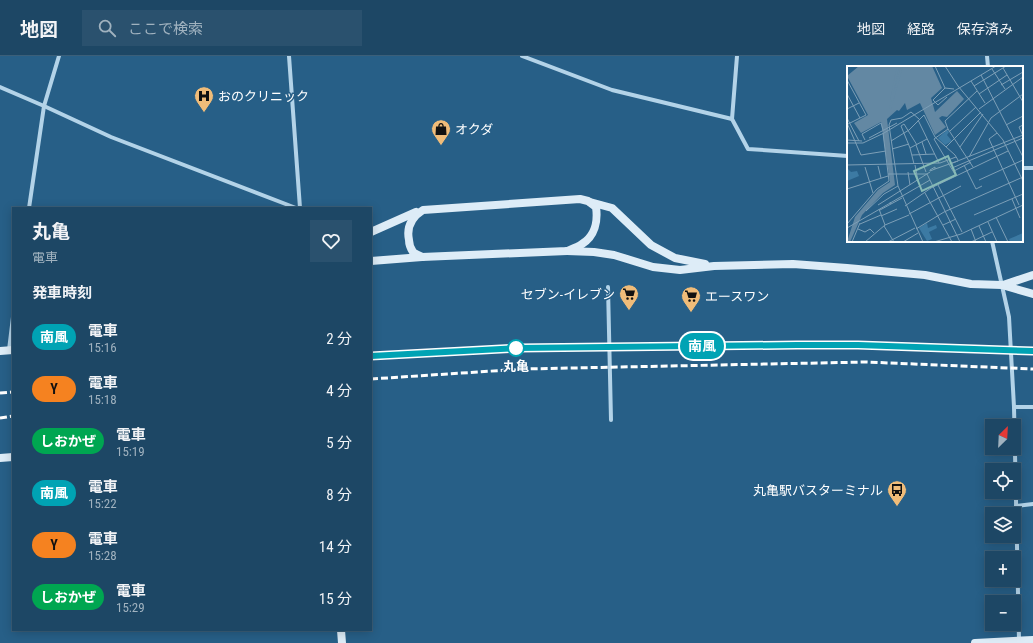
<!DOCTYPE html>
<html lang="ja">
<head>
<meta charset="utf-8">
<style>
	:root { --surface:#1d4765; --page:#2a516e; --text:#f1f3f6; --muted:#a0b2bf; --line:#3b5f79 }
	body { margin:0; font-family:"Roboto Condensed","Noto Sans JP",sans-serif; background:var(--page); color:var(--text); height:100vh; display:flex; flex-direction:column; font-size:15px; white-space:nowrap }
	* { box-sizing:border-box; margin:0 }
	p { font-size:13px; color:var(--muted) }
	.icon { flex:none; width:22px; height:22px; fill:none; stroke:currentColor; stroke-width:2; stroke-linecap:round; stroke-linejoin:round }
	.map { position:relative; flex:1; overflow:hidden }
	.details { position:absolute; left:12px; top:151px; width:360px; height:424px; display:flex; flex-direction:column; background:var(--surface); border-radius:0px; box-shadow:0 2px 10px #0003,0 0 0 1px var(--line) }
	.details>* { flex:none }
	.badge { padding:0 8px; border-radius:13px; font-size:14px; line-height:26px }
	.needle { width:26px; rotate:24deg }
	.tools { position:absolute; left:985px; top:363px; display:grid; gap:8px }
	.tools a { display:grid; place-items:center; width:36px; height:36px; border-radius:0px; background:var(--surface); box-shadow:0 2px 10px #0003,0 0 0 1px var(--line); font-size:20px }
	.map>.badge { position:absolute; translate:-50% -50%; box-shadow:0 0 0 2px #fff }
	h2 { padding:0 20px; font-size:15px; line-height:36px }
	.round { display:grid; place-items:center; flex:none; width:42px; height:42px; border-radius:0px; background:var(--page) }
	.summary { display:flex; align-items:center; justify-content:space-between; height:68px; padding:0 20px }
	h1 { font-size:19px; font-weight:700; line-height:30px }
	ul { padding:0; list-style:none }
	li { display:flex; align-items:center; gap:12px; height:52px; padding:0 20px }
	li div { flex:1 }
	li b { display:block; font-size:15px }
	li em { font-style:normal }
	li .badge { min-width:44px; font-weight:700; text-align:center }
	header { display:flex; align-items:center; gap:24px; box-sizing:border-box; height:56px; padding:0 20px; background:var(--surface); border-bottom:1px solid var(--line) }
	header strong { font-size:19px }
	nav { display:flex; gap:22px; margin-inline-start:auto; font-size:14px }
	.search { width:280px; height:36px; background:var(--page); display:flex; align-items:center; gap:10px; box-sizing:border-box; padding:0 14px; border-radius:0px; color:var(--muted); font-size:15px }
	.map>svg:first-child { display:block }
</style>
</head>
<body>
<header>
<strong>地図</strong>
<div class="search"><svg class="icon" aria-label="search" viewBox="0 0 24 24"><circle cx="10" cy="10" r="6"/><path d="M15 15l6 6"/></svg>ここで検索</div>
<nav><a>地図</a><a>経路</a><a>保存済み</a></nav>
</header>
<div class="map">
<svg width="1033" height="587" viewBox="0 0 1033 587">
	<rect width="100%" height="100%" fill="#275f87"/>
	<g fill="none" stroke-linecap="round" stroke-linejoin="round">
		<g stroke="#b3d3e8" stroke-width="4">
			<path d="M 289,0 L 300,152"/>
			<path d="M 522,0 L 612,34 L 732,63"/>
			<path d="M 737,0 L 732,63 L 748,93 L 848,100"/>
			<path d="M 987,0 L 988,11"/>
			<path d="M 0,31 L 44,50 L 111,81 L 296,152"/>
			<path d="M 1022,112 L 1033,112"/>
			<path d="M 29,152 L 44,50 L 59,0"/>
			<path d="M 992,185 L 1009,261 L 1014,351 L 1019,584"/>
			<path d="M 608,231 L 611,364"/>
			<path d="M 9,294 L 13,261"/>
			<path d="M 1014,351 L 1033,351"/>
			<path d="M 1016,450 L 1033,448"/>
		</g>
		<g stroke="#ddecf7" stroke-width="8">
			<path d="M 580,143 L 588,145 L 596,151 C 598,165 595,180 582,188 C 578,191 572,193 567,195 L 422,201 C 419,199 415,198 413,196 C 411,193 409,187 409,184 C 406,170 412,161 423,154 Z"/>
			<path d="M 590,146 L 612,152 L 651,189 L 675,202 L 705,208"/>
			<path d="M 371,176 L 416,156"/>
			<path d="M 567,195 L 594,196 L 614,199 L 653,211 L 680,214 L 714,210 L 793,208 L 847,212 L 925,219 L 971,228 L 1002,229 L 1033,238"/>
			<path d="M 371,205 L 422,201"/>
			<path d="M 1003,229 L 1033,219"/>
			<path d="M 0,295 L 13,294"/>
			<path d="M 0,402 L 13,401"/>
			<path d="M 341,574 L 342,587"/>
			<path d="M 975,587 L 1033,584"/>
		</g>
		<g stroke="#fff" stroke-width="3" stroke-dasharray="7 3" stroke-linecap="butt">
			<path d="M 371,300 L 518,292 L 859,289 L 1033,295"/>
			<path d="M 371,323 L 523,313 L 866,306 L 1033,313"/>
			<path d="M 0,337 L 13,336"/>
			<path d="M 0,362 L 13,360"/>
		</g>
	</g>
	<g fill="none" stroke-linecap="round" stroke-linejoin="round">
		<defs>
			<path id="line" d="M 371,300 L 518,292 L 797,289 L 858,289 L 1033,295"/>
		</defs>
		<use href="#line" stroke="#fff" stroke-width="9"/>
		<use href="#line" stroke="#00a3b4" stroke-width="6"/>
	</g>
	<defs>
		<symbol id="hospital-pin" viewBox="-11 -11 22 30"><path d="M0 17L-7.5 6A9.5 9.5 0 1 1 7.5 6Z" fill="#f0bc79" stroke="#275f87"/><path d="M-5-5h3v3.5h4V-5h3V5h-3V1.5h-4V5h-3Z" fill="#111"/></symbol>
		<symbol id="shop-pin" viewBox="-11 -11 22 30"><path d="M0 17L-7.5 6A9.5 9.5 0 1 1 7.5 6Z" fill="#f0bc79" stroke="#275f87"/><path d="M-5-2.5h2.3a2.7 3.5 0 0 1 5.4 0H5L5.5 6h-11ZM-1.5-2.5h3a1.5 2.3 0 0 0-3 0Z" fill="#111"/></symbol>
		<symbol id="supermarket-pin" viewBox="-11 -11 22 30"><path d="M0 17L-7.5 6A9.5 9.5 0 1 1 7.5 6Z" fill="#f0bc79" stroke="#275f87"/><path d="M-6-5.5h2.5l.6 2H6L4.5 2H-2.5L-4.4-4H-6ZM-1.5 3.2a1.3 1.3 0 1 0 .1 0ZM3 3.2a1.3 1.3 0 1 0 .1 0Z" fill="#111"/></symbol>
		<symbol id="bus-pin" viewBox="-11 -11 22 30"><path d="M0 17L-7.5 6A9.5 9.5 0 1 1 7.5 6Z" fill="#f0bc79" stroke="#275f87"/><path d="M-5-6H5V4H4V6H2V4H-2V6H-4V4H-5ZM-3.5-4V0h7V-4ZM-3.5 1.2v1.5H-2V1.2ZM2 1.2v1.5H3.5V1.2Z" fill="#111"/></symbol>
	</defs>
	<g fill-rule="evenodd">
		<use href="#hospital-pin" x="193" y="29" width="22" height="30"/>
		<use href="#shop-pin" x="430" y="62" width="22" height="30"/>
		<use href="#supermarket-pin" x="618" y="227" width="22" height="30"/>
		<use href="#supermarket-pin" x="680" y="229" width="22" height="30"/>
		<use href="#bus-pin" x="886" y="423" width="22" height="30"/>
	</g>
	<circle fill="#fff" stroke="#00a3b4" stroke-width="2" cx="516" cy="292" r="8"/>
	<g text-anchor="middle" stroke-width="3" stroke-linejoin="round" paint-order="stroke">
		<g font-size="13" fill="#fff" stroke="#275f87" text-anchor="start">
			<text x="218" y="45">おのクリニック</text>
			<text x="455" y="78">オクダ</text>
			<text x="615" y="243" text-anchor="end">セブン-イレブン</text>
			<text x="705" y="245">エースワン</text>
			<text x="883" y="439" text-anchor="end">丸亀駅バスターミナル</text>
		</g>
		<g font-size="13" font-weight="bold" fill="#fff" stroke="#275f87">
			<text x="516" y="315">丸亀</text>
		</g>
	</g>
	<g transform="translate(847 10)">
		<rect width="176" height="176" fill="#275f87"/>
		<path d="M 100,64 L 102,66 L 100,69 L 105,75 L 98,79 L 91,72 ZM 0,102 L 4,106 L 10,105 L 12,110 L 0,115 ZM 80,157 L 81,162 L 89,159 L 90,162 L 82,166 L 85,173 L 80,175 L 72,162 ZM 176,167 L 176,176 L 163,176 L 162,173 Z" fill="#3c7aa3"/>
		<path d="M 12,0 L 85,0 L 95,22 L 84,32 L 88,46 L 110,25 L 117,33 L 100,51 L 95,50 L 92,52 L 99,61 L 88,69 L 73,37 L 60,44 L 58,37 L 52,45 L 50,44 L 40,53 L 48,119 L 36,127 L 15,149 L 3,176 L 0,176 L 8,151 L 31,124 L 43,116 L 34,56 L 14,67 L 7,57 L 21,49 L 0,10 Z" fill="#6388a3"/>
		<path fill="none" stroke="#6388a3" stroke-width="2" d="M 44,34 L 51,0M 43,43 L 55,0"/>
		<path fill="none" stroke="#7d9fb7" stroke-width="1" d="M 88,0 L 98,22 L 107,23M 98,0 L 111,20M 156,2 L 176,36M 145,3 L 158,23M 134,9 L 176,91M 0,14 L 19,49 L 1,58M 124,15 L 138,37M 154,19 L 176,6M 111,20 L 156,74 L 176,115M 127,20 L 159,0M 98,22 L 86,34 L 91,39 L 100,31M 0,28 L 13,52M 132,28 L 160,9M 0,43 L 12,37M 132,43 L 176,11M 0,52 L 12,75M 72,53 L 64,46 L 55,52 L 44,54 L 42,59 L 51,120 L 76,176M 71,54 L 92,97M 0,57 L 14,89 L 39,85M 159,59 L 176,50M 101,63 L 126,101M 103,65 L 129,41M 150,67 L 142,73 L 172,139M 176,70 L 172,61 L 176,59M 22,72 L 50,57M 0,74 L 15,75M 18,74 L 15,68 L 34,57 L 36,64M 44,75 L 62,64 L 77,49 L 88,71 L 108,89 L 111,94M 75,76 L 79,88M 0,77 L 16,77 L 37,67 L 149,0M 69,79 L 79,106M 99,81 L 134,46M 113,81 L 136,48M 63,82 L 80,73M 45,83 L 62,78M 65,89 L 88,88M 122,91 L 144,52 L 176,28M 67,98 L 63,82 L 54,60 L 57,58 L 70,79M 103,98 L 176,69M 0,99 L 93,97 L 109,91M 68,99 L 71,115M 117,99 L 129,123 L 135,120M 31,100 L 34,112M 18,101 L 26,127M 88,101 L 88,103 L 83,105 L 83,104 ZM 105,102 L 176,72M 88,103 L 111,95M 107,105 L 124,96M 61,106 L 63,119M 41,108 L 80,108M 80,108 L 113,176M 109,110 L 87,73 L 101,63 L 98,55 L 130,25M 132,114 L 176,94M 91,119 L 115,166M 0,123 L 41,110M 78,127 L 105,176M 165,133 L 173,152M 44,138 L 55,132M 31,139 L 83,106M 58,140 L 84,122 L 161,85M 32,143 L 38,159M 33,144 L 44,138 L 43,136M 19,145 L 37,128 L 51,120M 62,148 L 114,120M 127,149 L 176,128M 34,150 L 50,143M 149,151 L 161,176M 141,156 L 150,176M 0,158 L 30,123 L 42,115 L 36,67M 13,158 L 34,149M 96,159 L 109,153M 37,160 L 47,176M 132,160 L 139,176M 0,162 L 83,114M 11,163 L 18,166 L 23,163 L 27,167M 69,163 L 97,146 L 176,111M 124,163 L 129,176M 5,176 L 13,157M 18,176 L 38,159 L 62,149M 41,176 L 68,162M 56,176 L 71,167M 87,176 L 114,168 L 176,139M 124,176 L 145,166"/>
		<path fill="#87bab6" fill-opacity="0.15" stroke="#87bab6" stroke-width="2" d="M 101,90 L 109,109 L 75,125 L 67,105 Z"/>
		<rect width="176" height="176" fill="none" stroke="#fff" stroke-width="2"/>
	</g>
</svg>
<div class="tools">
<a><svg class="needle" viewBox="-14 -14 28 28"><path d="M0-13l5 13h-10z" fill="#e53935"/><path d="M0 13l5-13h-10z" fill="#a0b2bf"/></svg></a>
<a><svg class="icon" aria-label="locate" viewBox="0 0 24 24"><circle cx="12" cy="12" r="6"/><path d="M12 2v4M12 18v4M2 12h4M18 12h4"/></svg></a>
<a><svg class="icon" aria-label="layers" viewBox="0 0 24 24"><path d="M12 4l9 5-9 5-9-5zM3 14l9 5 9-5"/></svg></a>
<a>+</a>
<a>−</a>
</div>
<b class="badge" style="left:702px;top:290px;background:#00a3b4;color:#fff">南風</b>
<section class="details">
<div class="summary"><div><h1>丸亀</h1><p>電車</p></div><a class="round"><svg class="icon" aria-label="heart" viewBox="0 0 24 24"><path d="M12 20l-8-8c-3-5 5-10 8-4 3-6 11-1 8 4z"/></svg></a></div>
<h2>発車時刻</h2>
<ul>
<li><span class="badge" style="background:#00a3b4;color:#fff">南風</span><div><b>電車</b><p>15:16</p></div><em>2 分</em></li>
<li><span class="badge" style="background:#f58220;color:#111">Y</span><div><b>電車</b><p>15:18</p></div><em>4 分</em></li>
<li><span class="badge" style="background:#00a651;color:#fff">しおかぜ</span><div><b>電車</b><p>15:19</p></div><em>5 分</em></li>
<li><span class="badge" style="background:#00a3b4;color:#fff">南風</span><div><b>電車</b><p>15:22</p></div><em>8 分</em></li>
<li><span class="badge" style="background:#f58220;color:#111">Y</span><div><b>電車</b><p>15:28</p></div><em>14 分</em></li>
<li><span class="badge" style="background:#00a651;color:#fff">しおかぜ</span><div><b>電車</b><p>15:29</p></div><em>15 分</em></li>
</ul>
</section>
</div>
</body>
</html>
